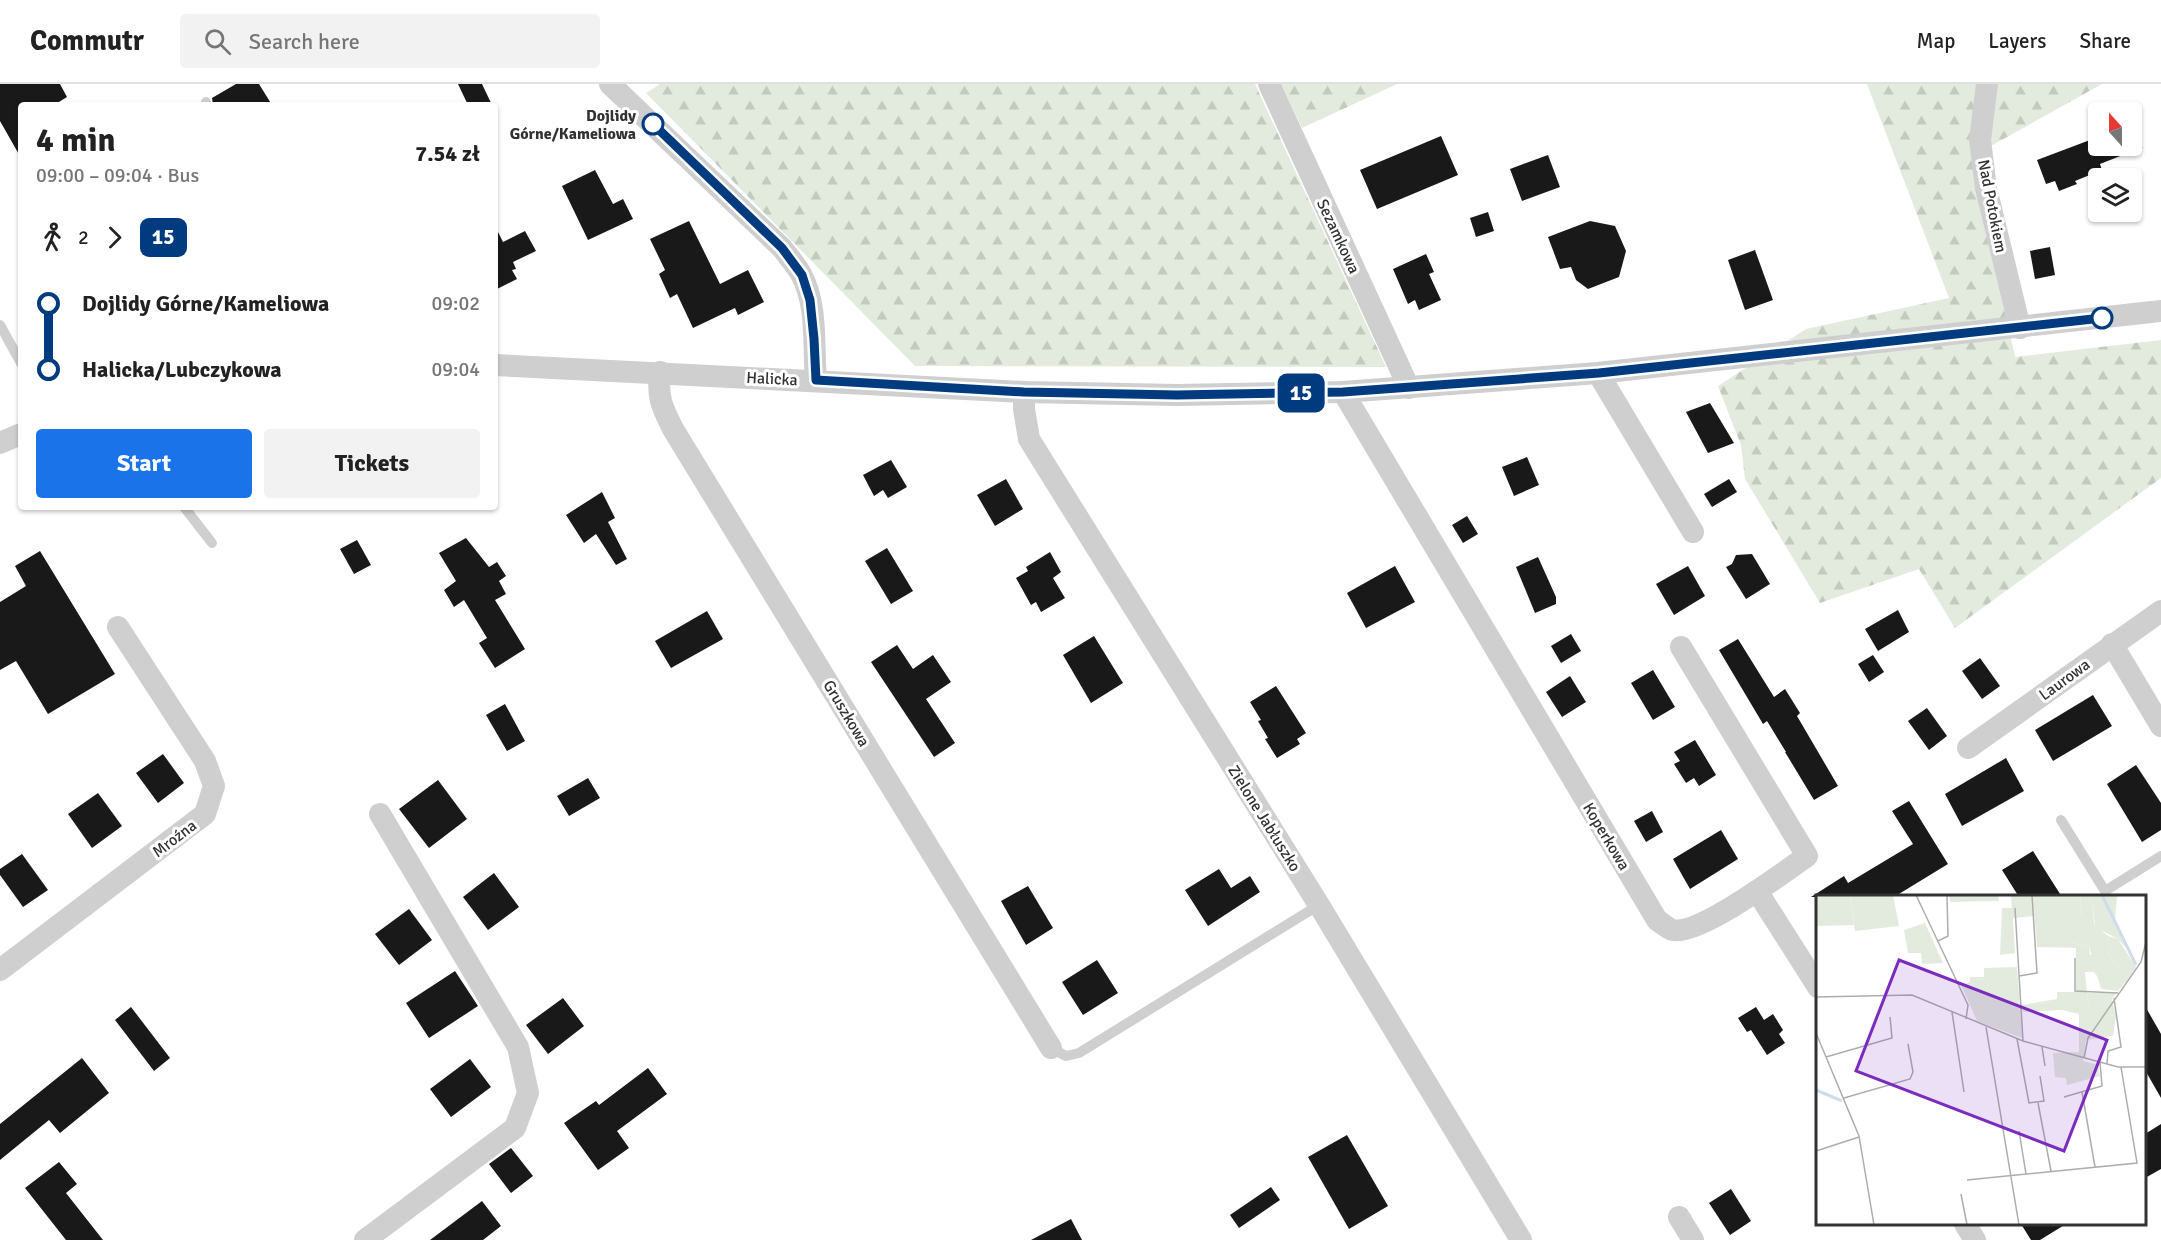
<!DOCTYPE html>
<html lang="en">
<head>
<meta charset="utf-8">
<style>
	:root { --surface:#fff; --page:#f2f2f2; --text:#222; --muted:#767676; --line:#e0e0e0; --accent:#1a73e8 }
	body { margin:0; font-family:Signika,sans-serif; background:var(--page); color:var(--text); height:100vh; display:flex; flex-direction:column; font-size:22px; white-space:nowrap }
	* { box-sizing:border-box; margin:0 }
	p { font-size:20px; color:var(--muted) }
	.icon { flex:none; width:33px; height:33px; fill:none; stroke:currentColor; stroke-width:2; stroke-linecap:round; stroke-linejoin:round }
	.map { position:relative; flex:1; overflow:hidden }
	.panel { position:absolute; left:18px; top:18px; width:480px; height:408px; display:flex; flex-direction:column; background:var(--surface); border-radius:6px; box-shadow:0 2px 4px #0004 }
	.panel>* { flex:none }
	.badge { padding:0 12px; border-radius:9px; font-size:21px; line-height:39px }
	.needle { width:39px; rotate:339deg }
	.buttons { position:absolute; left:2088px; top:18px; display:grid; gap:12px }
	.buttons a { display:grid; place-items:center; width:54px; height:54px; border-radius:6px; background:var(--surface); box-shadow:0 2px 4px #0004; font-size:30px }
	.map>.badge { position:absolute; translate:-50% -50%; box-shadow:0 0 0 3px #fff }
	.legs { display:flex; align-items:center; gap:9px; height:66px; padding:0 18px; font-size:20px }
	.legs p { margin-inline-start:auto }
	.overview { display:flex; align-items:center; justify-content:space-between; height:102px; padding:0 18px }
	h1 { font-size:33px; font-weight:700; line-height:45px }
	.button { display:flex; gap:12px; margin-top:auto; padding:12px 18px }
	.button a { flex:1; height:69px; border-radius:6px; background:var(--accent); color:#fff; font-size:24px; font-weight:700; line-height:69px; text-align:center }
	.button a+a { background:var(--page); color:var(--text) }
	ul { padding:0 18px; list-style:none }
	li { display:flex; align-items:center; gap:21px; height:66px; font-size:22px }
	li i { display:grid; place-items:center; width:9px; height:100%; margin:0 8px; background:currentColor }
	li i::after { content:''; width:15px; height:15px; margin:-8px; border:4px solid; border-radius:50%; background:var(--surface) }
	li p { margin-inline-start:auto }
	li:first-child i { background:linear-gradient(#0000 50%,currentColor 0) }
	li:last-child i { background:linear-gradient(currentColor 50%,#0000 0) }
	header { display:flex; align-items:center; gap:36px; box-sizing:border-box; height:84px; padding:0 30px; background:var(--surface); border-bottom:2px solid var(--line) }
	header strong { font-size:28px }
	nav { display:flex; gap:33px; margin-inline-start:auto; font-size:21px }
	.search { width:420px; height:54px; background:var(--page); display:flex; align-items:center; gap:15px; box-sizing:border-box; padding:0 21px; border-radius:6px; color:var(--muted); font-size:22px }
	.map>svg:first-child { display:block }
</style>
</head>
<body>
<header>
<strong>Commutr</strong>
<div class="search"><svg class="icon" aria-label="search" viewBox="0 0 24 24"><circle cx="10" cy="10" r="6"/><path d="M15 15l6 6"/></svg>Search here</div>
<nav><a>Map</a><a>Layers</a><a>Share</a></nav>
</header>
<div class="map">
<svg width="2161" height="1156" viewBox="0 0 2161 1156">
	<defs>
		<pattern id="forest-firs" width="22" height="20" patternUnits="userSpaceOnUse" patternTransform="scale(1.5)"><rect width="22" height="20" fill="#e3ebde"/><path d="M5 1l3.5 6h-7zM16 11l3.5 6h-7z" fill="#c3cabf"/></pattern>
	</defs>
	<rect width="100%" height="100%" fill="#fff"/>
	<g fill="url(#forest-firs)">
		<path d="M 660,0 L 1255,0 L 1386,283 L 915,282 L 646,9 Z"/>
		<path d="M 1281,0 L 1397,0 L 1302,44 Z"/>
		<path d="M 1867,0 L 2102,0 L 1971,73 L 2015,273 L 2161,256 L 2161,394 L 1955,544 L 1919,485 L 1820,519 L 1745,395 L 1741,361 L 1718,302 L 1806,245 L 1949,214 Z"/>
	</g>
	<g fill="#191919">
		<path d="M 0,0 L 60,0 L 67,13 L 54,21 L 21,21 L 21,74 L 0,37 Z"/>
		<path d="M 236,0 L 259,0 L 272,21 L 213,21 L 212,14 Z"/>
		<path d="M 458,0 L 482,0 L 492,21 L 468,21 Z"/>
		<path d="M 1441,52 L 1458,91 L 1377,125 L 1360,86 Z"/>
		<path d="M 2098,53 L 2098,62 L 2143,63 L 2100,80 L 2102,86 L 2075,97 L 2077,100 L 2059,107 L 2055,97 L 2046,100 L 2037,76 Z"/>
		<path d="M 1548,71 L 1560,103 L 1522,117 L 1510,85 Z"/>
		<path d="M 595,86 L 613,120 L 623,115 L 633,135 L 588,156 L 562,102 Z"/>
		<path d="M 1488,128 L 1494,147 L 1476,153 L 1470,134 Z"/>
		<path d="M 689,137 L 720,200 L 748,186 L 764,218 L 738,231 L 735,224 L 693,244 L 677,210 L 670,214 L 659,190 L 665,186 L 650,155 Z"/>
		<path d="M 1590,137 L 1615,142 L 1626,167 L 1619,193 L 1588,205 L 1576,196 L 1571,183 L 1560,185 L 1548,153 Z"/>
		<path d="M 495,142 L 503,158 L 525,147 L 536,167 L 513,178 L 516,185 L 512,186 L 517,195 L 495,206 Z"/>
		<path d="M 2050,163 L 2055,191 L 2035,195 L 2030,167 Z"/>
		<path d="M 1755,166 L 1773,216 L 1745,226 L 1728,176 Z"/>
		<path d="M 1426,170 L 1434,188 L 1429,190 L 1441,216 L 1419,226 L 1415,216 L 1408,220 L 1393,185 Z"/>
		<path d="M 1710,319 L 1734,359 L 1708,369 L 1686,328 Z"/>
		<path d="M 1527,373 L 1539,401 L 1514,412 L 1502,383 Z"/>
		<path d="M 891,376 L 907,403 L 888,414 L 883,406 L 874,412 L 863,391 Z"/>
		<path d="M 1006,395 L 1023,425 L 995,442 L 977,411 Z"/>
		<path d="M 1729,395 L 1737,408 L 1712,423 L 1704,410 Z"/>
		<path d="M 602,408 L 615,434 L 608,438 L 627,475 L 616,481 L 596,450 L 584,459 L 566,431 Z"/>
		<path d="M 1467,432 L 1478,450 L 1463,459 L 1452,441 Z"/>
		<path d="M 466,454 L 489,483 L 497,478 L 506,492 L 499,497 L 506,510 L 495,516 L 525,565 L 495,584 L 479,559 L 487,554 L 464,516 L 454,523 L 444,506 L 456,497 L 439,469 Z"/>
		<path d="M 357,456 L 371,481 L 354,490 L 340,465 Z"/>
		<path d="M 887,464 L 913,507 L 891,520 L 865,477 Z"/>
		<path d="M 40,467 L 115,590 L 48,630 L 16,577 L 0,586 L 0,518 L 26,502 L 15,482 Z"/>
		<path d="M 1050,468 L 1061,488 L 1053,494 L 1065,514 L 1041,528 L 1036,518 L 1031,521 L 1016,494 L 1028,487 L 1026,483 Z"/>
		<path d="M 1752,470 L 1770,500 L 1746,515 L 1726,483 L 1732,480 L 1736,471 Z"/>
		<path d="M 1538,473 L 1556,513 L 1556,520 L 1535,529 L 1516,483 Z"/>
		<path d="M 1395,482 L 1415,518 L 1366,544 L 1347,509 Z"/>
		<path d="M 1688,482 L 1705,512 L 1674,531 L 1656,500 Z"/>
		<path d="M 1898,526 L 1909,548 L 1878,567 L 1865,545 Z"/>
		<path d="M 707,527 L 723,555 L 671,584 L 655,557 Z"/>
		<path d="M 1571,550 L 1581,567 L 1561,579 L 1551,562 Z"/>
		<path d="M 1094,552 L 1123,599 L 1091,619 L 1063,571 Z"/>
		<path d="M 1738,555 L 1774,613 L 1785,605 L 1800,629 L 1797,632 L 1838,702 L 1814,716 L 1785,668 L 1786,668 L 1767,637 L 1763,640 L 1719,566 Z"/>
		<path d="M 897,561 L 913,585 L 933,571 L 951,598 L 926,615 L 955,659 L 934,673 L 871,578 Z"/>
		<path d="M 1873,571 L 1884,588 L 1869,598 L 1858,580 Z"/>
		<path d="M 1980,574 L 2000,602 L 1982,615 L 1962,587 Z"/>
		<path d="M 1653,586 L 1675,623 L 1653,636 L 1631,599 Z"/>
		<path d="M 1570,592 L 1586,618 L 1562,633 L 1546,608 Z"/>
		<path d="M 1276,602 L 1306,649 L 1297,655 L 1300,660 L 1277,674 L 1265,655 L 1268,654 L 1258,637 L 1261,636 L 1250,618 Z"/>
		<path d="M 2093,611 L 2112,642 L 2053,677 L 2035,646 Z"/>
		<path d="M 505,620 L 525,657 L 507,667 L 486,631 Z"/>
		<path d="M 1927,624 L 1947,652 L 1929,666 L 1908,637 Z"/>
		<path d="M 1695,656 L 1716,691 L 1699,702 L 1694,694 L 1686,699 L 1674,680 L 1680,677 L 1674,668 Z"/>
		<path d="M 163,670 L 184,699 L 158,719 L 136,689 Z"/>
		<path d="M 2006,674 L 2024,707 L 1962,742 L 1945,710 Z"/>
		<path d="M 2136,681 L 2161,719 L 2161,746 L 2142,758 L 2107,700 Z"/>
		<path d="M 588,694 L 600,714 L 569,732 L 557,712 Z"/>
		<path d="M 438,696 L 467,735 L 429,764 L 399,725 Z"/>
		<path d="M 98,709 L 122,742 L 92,764 L 68,730 Z"/>
		<path d="M 1909,717 L 1948,780 L 1894,813 L 1811,813 L 1844,792 L 1848,799 L 1913,760 L 1892,727 Z"/>
		<path d="M 1652,727 L 1663,748 L 1646,758 L 1634,737 Z"/>
		<path d="M 1721,746 L 1738,775 L 1690,805 L 1673,775 Z"/>
		<path d="M 2033,767 L 2048,791 L 2062,813 L 2019,813 L 2002,786 Z"/>
		<path d="M 22,770 L 48,806 L 23,823 L 0,791 L 0,785 Z"/>
		<path d="M 1219,785 L 1231,804 L 1250,792 L 1260,808 L 1208,842 L 1185,806 Z"/>
		<path d="M 494,789 L 519,823 L 488,846 L 463,813 Z"/>
		<path d="M 1028,802 L 1053,844 L 1026,861 L 1001,817 Z"/>
		<path d="M 409,825 L 432,856 L 399,881 L 375,850 Z"/>
		<path d="M 1097,876 L 1118,909 L 1083,931 L 1062,898 Z"/>
		<path d="M 455,887 L 478,922 L 429,954 L 406,919 Z"/>
		<path d="M 563,914 L 584,942 L 548,970 L 526,941 Z"/>
		<path d="M 2145,922 L 2161,950 L 2161,1014 L 2145,986 Z"/>
		<path d="M 131,923 L 170,974 L 154,987 L 115,936 Z"/>
		<path d="M 1756,923 L 1764,936 L 1773,930 L 1783,946 L 1779,950 L 1785,959 L 1767,971 L 1751,946 L 1747,948 L 1738,934 Z"/>
		<path d="M 82,974 L 109,1009 L 60,1049 L 49,1036 L 0,1076 L 0,1040 Z"/>
		<path d="M 470,975 L 491,1003 L 451,1033 L 430,1005 Z"/>
		<path d="M 648,984 L 667,1010 L 617,1047 L 629,1064 L 598,1086 L 564,1039 L 596,1017 L 599,1021 Z"/>
		<path d="M 2161,1040 L 2161,1085 L 2145,1094 L 2145,1050 Z"/>
		<path d="M 1347,1051 L 1388,1122 L 1349,1145 L 1308,1073 Z"/>
		<path d="M 511,1064 L 533,1092 L 511,1109 L 489,1080 Z"/>
		<path d="M 59,1078 L 77,1100 L 66,1109 L 103,1156 L 66,1156 L 25,1104 Z"/>
		<path d="M 1271,1103 L 1280,1116 L 1239,1144 L 1230,1131 Z"/>
		<path d="M 1731,1105 L 1751,1137 L 1730,1151 L 1709,1119 Z"/>
		<path d="M 482,1117 L 501,1142 L 483,1156 L 430,1156 Z"/>
		<path d="M 1071,1135 L 1082,1156 L 1031,1156 Z"/>
		<path d="M 2021,1140 L 2066,1140 L 2040,1156 L 2031,1156 Z"/>
	</g>
	<g fill="none" stroke-linecap="round" stroke-linejoin="round">
		<g stroke="#cfcfcf" stroke-width="10">
			<path d="M 205,21 L 206,18"/>
			<path d="M 0,241 L 21,279"/>
			<path d="M 184,423 L 212,459"/>
			<path d="M 2061,736 L 2105,807 L 2161,772"/>
			<path d="M 1051,964 L 1066,972 L 1079,969 L 1319,821"/>
		</g>
		<g stroke="#cfcfcf" stroke-width="22">
			<path d="M 610,0 L 782,164 C 788,172 796,181 801,190 C 818,221 813,263 816,296"/>
			<path d="M 1269,0 L 1409,304"/>
			<path d="M 1987,0 L 1980,56 L 1986,104 L 2020,244"/>
			<path d="M 495,281 L 1024,308 L 1177,311 L 1343,308 L 1598,289 L 2161,227"/>
			<path d="M 660,288 C 657,314 662,323 673,345 L 1051,964"/>
			<path d="M 1598,289 L 1693,448"/>
			<path d="M 1024,308 L 1024,325 L 1029,355 L 1319,821 L 1521,1156"/>
			<path d="M 1343,308 L 1657,836 C 1662,839 1668,845 1673,846 C 1700,851 1783,789 1807,772 L 1681,563"/>
			<path d="M 0,359 L 21,350"/>
			<path d="M 2112,560 L 2161,642"/>
			<path d="M 1968,664 L 2161,527"/>
			<path d="M 1757,807 L 1818,903"/>
			<path d="M 0,886 L 205,730 L 214,702 L 205,677 L 118,543"/>
			<path d="M 1679,1133 L 1693,1156"/>
			<path d="M 1965,1140 L 1975,1156"/>
			<path d="M 365,1156 L 515,1044 L 528,1009 L 518,963 L 380,730"/>
		</g>
	</g>
	<g fill="none" stroke-linecap="round" stroke-linejoin="round">
		<defs>
			<path id="line-1" d="M 653,40 L 782,164 L 802,191 L 810,216 L 814,255 L 816,296 L 1024,308 L 1177,311 L 1343,308 L 1599,289 L 2102,234"/>
		</defs>
		<use href="#line-1" stroke="#fff" stroke-width="14"/>
		<use href="#line-1" stroke="#003b80" stroke-width="9"/>
	</g>
	<g fill="#fff" stroke="#003b80" stroke-width="3">
		<circle cx="653" cy="40" r="10"/>
		<circle cx="2102" cy="234" r="10"/>
	</g>
	<g text-anchor="middle" stroke-width="6" stroke-linejoin="round" paint-order="stroke">
		<g font-size="16" font-weight="bold" fill="#323232" stroke="#fff" text-anchor="end">
			<text x="636" y="37">Dojlidy<tspan x="636" dy="18">Górne/Kameliowa</tspan></text>
		</g>
		<g font-size="16" fill="#323232" stroke="#fff">
			<text transform="translate(1993 122) rotate(79)" y="6">Nad Potokiem</text>
			<text transform="translate(1339 152) rotate(65)" y="6">Sezamkowa</text>
			<text transform="translate(772 294) rotate(3)" y="6">Halicka</text>
			<text transform="translate(2064 595) rotate(-36)" y="6">Laurowa</text>
			<text transform="translate(847 629) rotate(59)" y="6">Gruszkowa</text>
			<text transform="translate(1265 734) rotate(58)" y="6">Zielone Jabłuszko</text>
			<text transform="translate(1607 752) rotate(59)" y="6">Koperkowa</text>
			<text transform="translate(174 754) rotate(-37)" y="6">Mroźna</text>
		</g>
	</g>
	<g transform="translate(1816 811)">
		<rect width="330" height="330" fill="#fff"/>
		<path d="M 0,0 L 34,0 L 38,30 L 0,31 ZM 133,0 L 182,0 L 183,6 L 134,7 ZM 195,0 L 217,0 L 219,21 L 197,23 L 199,58 L 184,60 L 186,13 L 196,13 ZM 264,0 L 270,0 L 277,11 L 278,29 L 292,41 L 295,54 L 292,59 L 312,84 L 302,96 L 285,94 L 273,51 L 248,47 L 242,21 L 266,21 ZM 109,28 L 127,68 L 106,69 L 105,58 L 92,58 L 88,35 ZM 271,98 L 300,98 L 296,104 L 300,121 L 273,118 Z" fill="#e3ebde"/>
		<path d="M 34,0 L 77,0 L 83,31 L 39,36 ZM 217,0 L 264,0 L 266,22 L 242,21 L 249,47 L 273,51 L 274,60 L 282,60 L 287,89 L 278,77 L 269,77 L 273,117 L 300,121 L 297,141 L 270,145 L 267,166 L 282,170 L 284,181 L 251,190 L 250,183 L 239,182 L 237,158 L 263,157 L 263,119 L 246,115 L 207,117 L 206,110 L 241,104 L 241,97 L 260,97 L 260,53 L 221,52 ZM 292,41 L 302,44 L 320,72 L 312,84 L 292,59 L 295,54 ZM 201,72 L 206,143 L 161,126 L 145,90 L 154,87 L 154,82 L 168,82 L 168,73 Z" fill="#e3ebde"/>
		<path d="M 270,0 L 301,0 L 299,27 L 311,54 L 302,44 L 279,32 L 277,11 Z" fill="#e3ebde"/>
		<path fill="none" stroke="#ceddec" stroke-width="3" d="M 286,0 L 320,70M 0,195 L 26,206"/>
		<path fill="none" stroke="#adadad" stroke-width="1.5" d="M 100,0 L 152,110 L 150,124M 199,13 L 207,146M 122,46 L 132,41 L 131,0M 259,63 L 259,96 L 302,98M 203,81 L 221,78 L 216,0M 0,102 L 96,100 L 207,146 L 302,172 L 330,172M 136,117 L 148,197M 170,132 L 203,330M 0,138 L 43,241 L 58,330M 201,144 L 213,208 L 228,206 L 224,181M 226,152 L 229,171M 10,162 L 76,143 L 74,122M 268,163 L 272,143 L 325,67 L 330,47M 291,169 L 292,156 L 305,152 L 298,103M 266,197 L 279,272M 248,202 L 286,191 L 284,167M 28,203 L 94,184 L 97,177 L 92,149M 222,208 L 235,276M 203,236 L 210,279M 0,256 L 43,242M 151,285 L 321,268 L 305,172M 145,299 L 151,330"/>
		<path fill="#7b2cbf" fill-opacity="0.15" stroke="#7b2cbf" stroke-width="3" d="M 83,65 L 291,145 L 248,256 L 40,176 Z"/>
		<rect width="330" height="330" fill="none" stroke="#323232" stroke-width="3"/>
	</g>
</svg>
<div class="buttons">
<a><svg class="needle" viewBox="-14 -14 28 28"><path d="M0-13l5 13h-10z" fill="#e53935"/><path d="M0 13l5-13h-10z" fill="#767676"/></svg></a>
<a><svg class="icon" aria-label="layers" viewBox="0 0 24 24"><path d="M12 4l9 5-9 5-9-5zM3 14l9 5 9-5"/></svg></a>
</div>
<b class="badge" style="left:1301px;top:309px;background:#003b80;color:#fff">15</b>
<section class="panel">
<div class="overview"><div><h1>4 min</h1><p>09:00 – 09:04 · Bus</p></div><b>7.54 zł</b></div>
<div class="legs"><svg class="icon" aria-label="walk" viewBox="0 0 24 24"><circle cx="13" cy="4" r="2"/><path d="M13 8l-2 6 4 7M11 14l-3 7M7 12l3-4h3l4 4"/></svg>2<svg class="icon" aria-label="forward" viewBox="0 0 24 24"><path d="M9 5l7 7-7 7"/></svg><b class="badge" style="background:#003b80;color:#fff">15</b></div>
<ul>
<li><i style="color:#003b80"></i><b>Dojlidy Górne/Kameliowa</b><p>09:02</p></li>
<li><i style="color:#003b80"></i><b>Halicka/Lubczykowa</b><p>09:04</p></li>
</ul>
<div class="button"><a>Start</a><a>Tickets</a></div>
</section>
</div>
</body>
</html>
